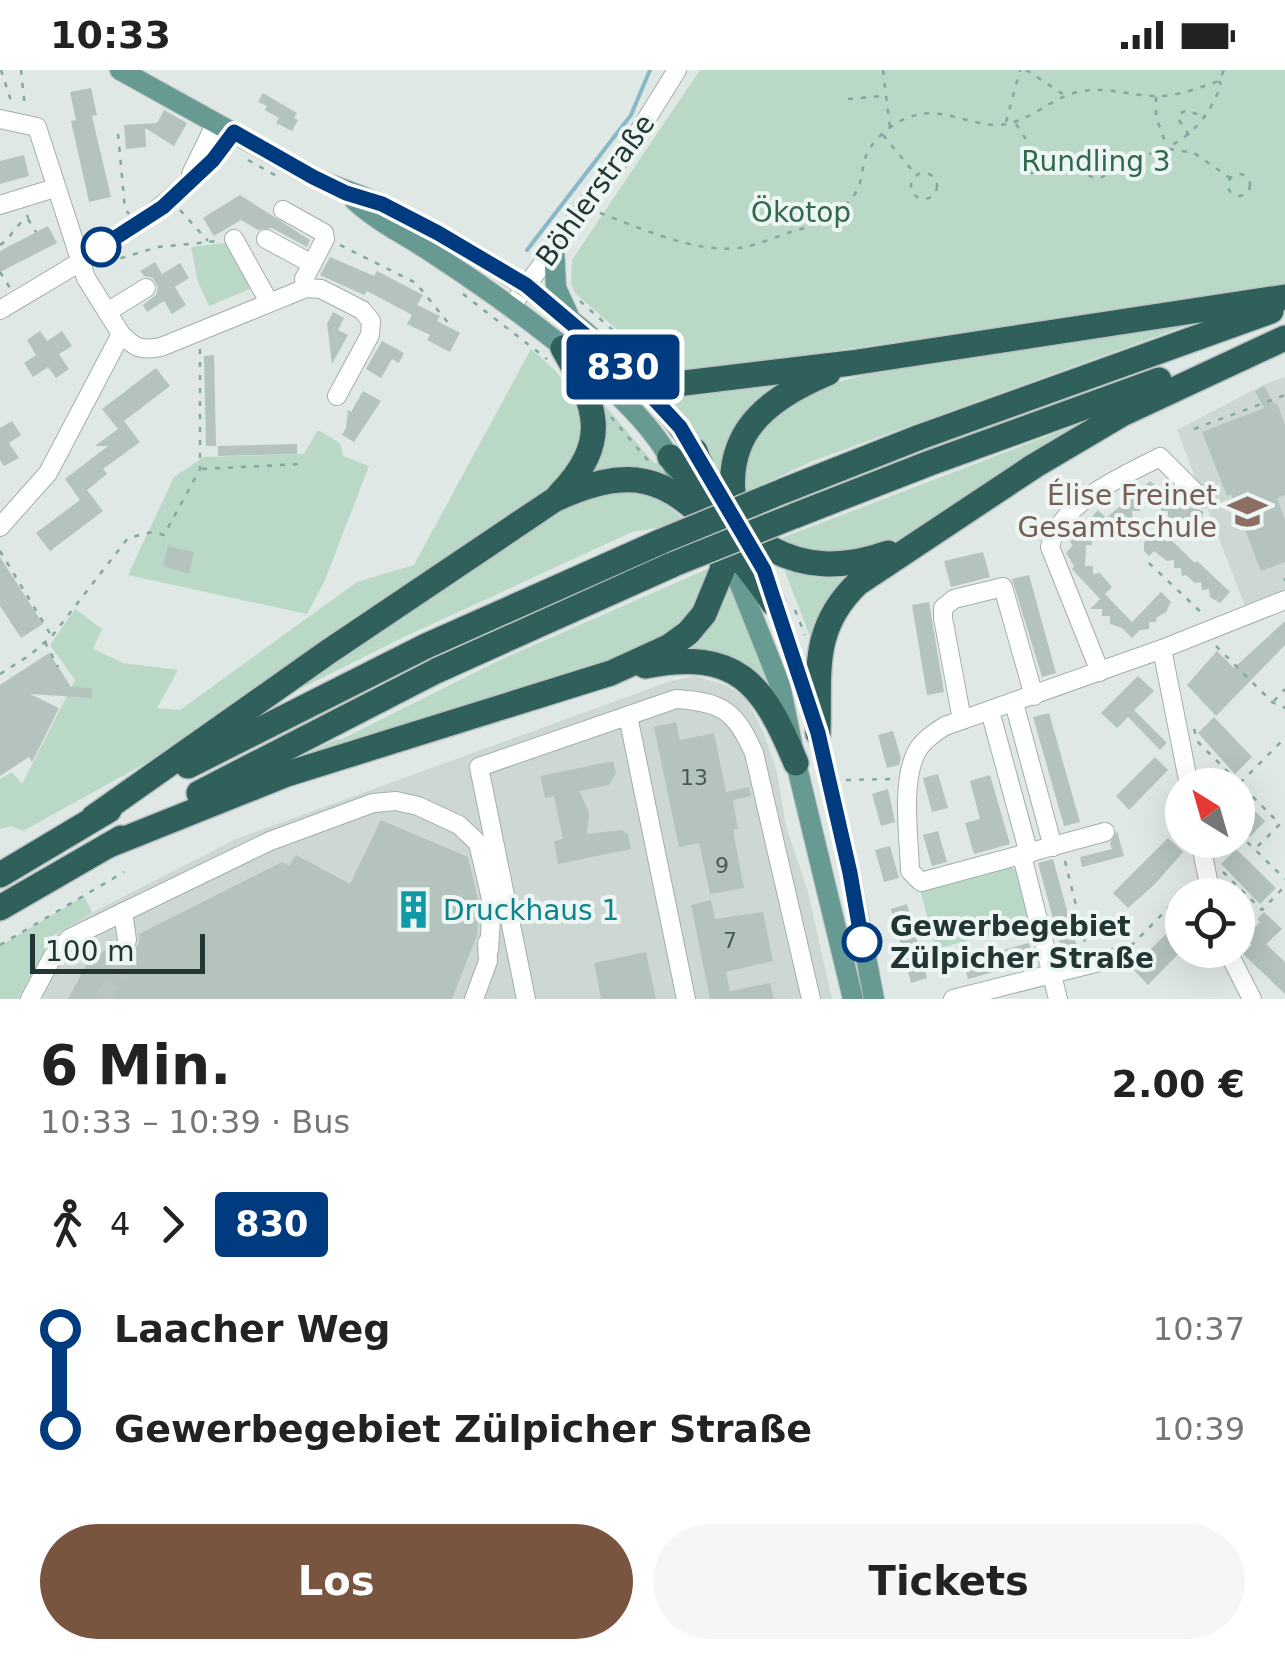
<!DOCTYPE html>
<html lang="de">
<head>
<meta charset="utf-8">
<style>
	:root { --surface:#fff; --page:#f6f6f6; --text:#222; --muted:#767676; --accent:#79543e }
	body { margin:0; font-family:"DejaVu Sans",sans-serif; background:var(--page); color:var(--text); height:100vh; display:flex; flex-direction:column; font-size:38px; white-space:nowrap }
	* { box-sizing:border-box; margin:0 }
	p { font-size:32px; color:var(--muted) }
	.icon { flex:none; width:55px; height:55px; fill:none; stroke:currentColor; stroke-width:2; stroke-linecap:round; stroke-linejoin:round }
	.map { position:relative; height:929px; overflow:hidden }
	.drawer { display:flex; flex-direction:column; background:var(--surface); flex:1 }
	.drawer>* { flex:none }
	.badge { padding:0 20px; border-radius:8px; font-size:35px; line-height:65px }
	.needle { width:65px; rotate:323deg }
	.buttons { position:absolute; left:1165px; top:698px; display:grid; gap:20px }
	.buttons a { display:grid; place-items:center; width:90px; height:90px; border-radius:50%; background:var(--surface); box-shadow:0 10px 40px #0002; font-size:50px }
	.scale { position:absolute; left:30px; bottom:25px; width:175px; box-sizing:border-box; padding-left:10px; border:5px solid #223733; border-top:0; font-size:28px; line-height:35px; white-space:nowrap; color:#223733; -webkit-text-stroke:8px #eef6f3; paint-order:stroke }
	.map>.badge { position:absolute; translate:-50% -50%; box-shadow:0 0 0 5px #fff }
	.legs { display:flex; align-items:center; gap:15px; height:110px; padding:0 40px; font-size:32px }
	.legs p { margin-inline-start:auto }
	.overview { display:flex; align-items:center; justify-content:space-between; height:170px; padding:0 40px }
	h1 { font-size:55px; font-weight:700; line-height:75px }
	.action { display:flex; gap:20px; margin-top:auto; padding:20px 40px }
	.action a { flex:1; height:115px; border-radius:60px; background:var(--accent); color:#fff; font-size:40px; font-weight:700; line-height:115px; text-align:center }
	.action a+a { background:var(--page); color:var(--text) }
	ul { padding:0 40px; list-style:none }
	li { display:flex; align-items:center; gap:35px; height:100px; font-size:38px }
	li i { display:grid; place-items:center; width:15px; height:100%; margin:0 12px; background:currentColor }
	li i::after { content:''; width:25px; height:25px; margin:-12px; border:8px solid; border-radius:50%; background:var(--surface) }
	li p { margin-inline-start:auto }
	li:first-child i { background:linear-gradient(#0000 50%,currentColor 0) }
	li:last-child i { background:linear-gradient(currentColor 50%,#0000 0) }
	.status { display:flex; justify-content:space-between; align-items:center; height:70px; padding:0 50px; background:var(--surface); direction:ltr }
	.status svg { height:28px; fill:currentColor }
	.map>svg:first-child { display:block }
</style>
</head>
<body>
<div class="status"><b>10:33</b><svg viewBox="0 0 49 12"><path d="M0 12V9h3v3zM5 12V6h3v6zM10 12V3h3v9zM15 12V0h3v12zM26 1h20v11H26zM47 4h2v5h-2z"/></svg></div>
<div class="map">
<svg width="1285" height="929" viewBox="0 0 1285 929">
	<rect width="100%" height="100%" fill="#dfe8e5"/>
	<g fill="#cdd8d4">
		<path d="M 1285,307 L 1285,521 L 1245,536 L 1177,360 L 1265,314 Z"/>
		<path d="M 695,606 L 725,615 L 746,628 L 764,664 L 777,702 L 786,756 L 808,822 L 832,929 L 17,929 L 45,877 L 64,857 L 236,769 L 668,612 Z"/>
	</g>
	<g fill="#b9d8c5">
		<path d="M 700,0 L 1285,0 L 1285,214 L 1060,249 L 689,301 L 674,307 L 664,296 L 637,286 L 622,264 L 575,223 L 571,214 L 572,190 Z"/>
		<path d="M 232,172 L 257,216 L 209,236 L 198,212 L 191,177 Z"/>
		<path d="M 1199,251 L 810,392 L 740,425 L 742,393 L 762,353 L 800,323 L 864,305 Z"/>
		<path d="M 531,279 C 568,309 603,348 571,396 C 566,404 555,412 548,419 L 182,673 L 23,761 L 11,756 L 0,759 L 0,709 L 12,702 L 22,714 L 75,610 L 50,575 L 75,539 L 102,559 L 93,579 L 123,593 L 178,600 L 157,638 L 180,640 L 357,512 L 414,495 Z"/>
		<path d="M 777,313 C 732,351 734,359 724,415 L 691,361 L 658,323 Z"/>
		<path d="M 595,324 L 654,393 L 661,393 L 673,409 L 618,397 L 584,403 Z"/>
		<path d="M 1079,354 L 907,469 L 866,485 L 824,490 L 782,477 L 782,468 Z"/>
		<path d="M 318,360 L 340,373 L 343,386 L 369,396 L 325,510 L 307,544 L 128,505 L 174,407 L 204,387 L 304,384 Z"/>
		<path d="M 610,418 L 662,424 L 665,434 L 682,448 L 661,457 L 632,462 L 406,566 L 246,646 L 555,438 Z"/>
		<path d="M 783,496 C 806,510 832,509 858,506 L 814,577 Z"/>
		<path d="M 712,497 L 707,528 L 661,576 L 278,697 L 335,670 L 342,669 L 498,591 Z"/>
		<path d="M 727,504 L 775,628 L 679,585 Z"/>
		<path d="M 1009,796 L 1016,800 L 1030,854 L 936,879 L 920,820 Z"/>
		<path d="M 84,826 L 92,842 L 54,865 L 17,929 L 0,929 L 0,876 Z"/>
	</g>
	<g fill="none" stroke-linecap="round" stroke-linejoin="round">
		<path stroke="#8bb8c9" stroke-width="4" d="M 527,180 L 631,45 L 650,0"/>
	</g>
	<g fill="#b4c3be">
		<path d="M 91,18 L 97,45 L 92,46 L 111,127 L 89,132 L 71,51 L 76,50 L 70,22 Z"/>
		<path d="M 263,23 L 297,43 L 294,48 L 298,50 L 292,61 L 276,53 L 279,48 L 265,40 L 267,36 L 258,32 Z"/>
		<path d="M 164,40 L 187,53 L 174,76 L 145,58 L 146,77 L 126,79 L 124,55 L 157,53 Z"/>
		<path d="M 24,85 L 29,106 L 0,114 L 0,91 Z"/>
		<path d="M 240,125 L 310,170 L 307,177 L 272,158 L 258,160 L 241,150 L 214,166 L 203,148 Z"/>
		<path d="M 48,156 L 57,173 L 0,202 L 0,181 Z"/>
		<path d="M 330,187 L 374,206 L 377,201 L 423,225 L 417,235 L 440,246 L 437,251 L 460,263 L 450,282 L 427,270 L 430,265 L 407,254 L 412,245 L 367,221 L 364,225 L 320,205 Z"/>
		<path d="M 155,192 L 162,204 L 180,193 L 189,208 L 175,217 L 186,235 L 172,244 L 164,231 L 147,242 L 143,235 L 156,225 L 158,217 L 153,208 L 144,206 L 140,201 Z"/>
		<path d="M 333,242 L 344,248 L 338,260 L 348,265 L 332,294 L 327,254 Z"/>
		<path d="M 40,261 L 47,271 L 62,261 L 72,276 L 59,284 L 69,299 L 56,308 L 48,297 L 33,307 L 24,293 L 36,285 L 27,270 Z"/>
		<path d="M 382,271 L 404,283 L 399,293 L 392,289 L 381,308 L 366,299 Z"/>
		<path d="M 214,285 L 216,376 L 206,376 L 204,286 Z"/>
		<path d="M 156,298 L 170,316 L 124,351 L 140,372 L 103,399 L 107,404 L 87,420 L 103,441 L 50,481 L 36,463 L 80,430 L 65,409 L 108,376 L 95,376 L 118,359 L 102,339 Z"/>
		<path d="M 1264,316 L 1274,334 L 1277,333 L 1285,355 L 1285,425 L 1277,428 L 1285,450 L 1285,492 L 1261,501 L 1231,424 L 1227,426 L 1202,362 L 1264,338 L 1255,321 Z"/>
		<path d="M 363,321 L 381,331 L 354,372 L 342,365 L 346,358 L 348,340 L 351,342 Z"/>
		<path d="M 12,351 L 21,365 L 9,373 L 19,388 L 4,396 L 0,390 L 0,358 Z"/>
		<path d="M 297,374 L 297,384 L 218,386 L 218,376 Z"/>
		<path d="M 1150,411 L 1185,440 L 1191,435 L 1204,442 L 1198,453 L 1190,453 L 1191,466 L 1173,448 L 1168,448 L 1168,441 L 1161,441 L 1161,433 L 1140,434 L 1140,441 L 1132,441 L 1133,449 L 1128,449 L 1118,460 L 1110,451 L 1100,467 L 1092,467 L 1092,475 L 1086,475 L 1085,496 L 1093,496 L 1093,504 L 1100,503 L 1112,517 L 1105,524 L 1132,552 L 1161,522 L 1171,532 L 1166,542 L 1156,548 L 1156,552 L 1149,552 L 1149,559 L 1140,560 L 1132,568 L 1122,558 L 1110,554 L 1110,546 L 1102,546 L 1102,539 L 1090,539 L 1100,529 L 1072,499 L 1074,496 L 1066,483 L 1073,475 L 1070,472 L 1098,440 L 1106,448 Z"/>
		<path d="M 1155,461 L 1167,472 L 1170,469 L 1195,493 L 1197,491 L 1230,522 L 1220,533 L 1210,527 L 1209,519 L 1202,520 L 1201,512 L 1195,513 L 1186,505 L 1182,506 L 1181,498 L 1174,498 L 1174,490 L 1167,491 L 1154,481 L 1149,486 L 1144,481 L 1144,473 Z"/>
		<path d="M 168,476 L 194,482 L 189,504 L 163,496 Z"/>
		<path d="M 983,482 L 990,507 L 951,517 L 944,491 Z"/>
		<path d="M 0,487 L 43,554 L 21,568 L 0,536 Z"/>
		<path d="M 1029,505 L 1056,603 L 1042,607 L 1012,509 Z"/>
		<path d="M 929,532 L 944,622 L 927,625 L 912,535 Z"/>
		<path d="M 1285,551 L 1285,575 L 1216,646 L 1187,615 L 1217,581 L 1234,598 Z"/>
		<path d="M 49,583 L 71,617 L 92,618 L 92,628 L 30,624 L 59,638 L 32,692 L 29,687 L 0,706 L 0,615 Z"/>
		<path d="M 1138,606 L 1154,621 L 1134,640 L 1167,673 L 1160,680 L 1128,647 L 1117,658 L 1101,643 Z"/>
		<path d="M 1049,643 L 1080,752 L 1064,756 L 1033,647 Z"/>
		<path d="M 1214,647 L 1252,687 L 1235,704 L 1198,663 Z"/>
		<path d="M 676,652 L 680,670 L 714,663 L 726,722 L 749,717 L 751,726 L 733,730 L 738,759 L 734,759 L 734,766 L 744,818 L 710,824 L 699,773 L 679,777 L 654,657 Z"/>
		<path d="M 893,661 L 901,688 L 899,695 L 887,698 L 878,665 Z"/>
		<path d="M 1155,687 L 1168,700 L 1129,740 L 1116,726 Z"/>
		<path d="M 613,691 L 616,703 L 609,715 L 579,721 L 589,742 L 587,764 L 622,760 L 628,764 L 631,779 L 558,794 L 554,771 L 563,769 L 559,750 L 554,726 L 545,728 L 540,706 Z"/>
		<path d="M 938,704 L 948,738 L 932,742 L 923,708 Z"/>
		<path d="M 990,705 L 1010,774 L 974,784 L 965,753 L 980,749 L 970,711 Z"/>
		<path d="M 888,719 L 895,752 L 881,756 L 872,724 Z"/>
		<path d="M 1238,725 L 1265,751 L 1250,767 L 1238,756 Z"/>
		<path d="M 381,750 L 468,787 L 479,834 L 477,865 L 452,929 L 68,929 L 90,888 L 116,875 L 123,882 L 134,880 L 139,874 L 139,864 L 282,792 L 289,796 L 296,785 L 350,814 Z"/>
		<path d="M 938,761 L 947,792 L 932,796 L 923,765 Z"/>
		<path d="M 1117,761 L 1124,786 L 1082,797 L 1080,787 L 1112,779 L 1110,773 Z"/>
		<path d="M 1168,768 L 1183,782 L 1155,814 L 1128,838 L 1113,823 Z"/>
		<path d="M 890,776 L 899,808 L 884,812 L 875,780 Z"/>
		<path d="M 1236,779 L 1276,818 L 1260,834 L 1221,794 Z"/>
		<path d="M 1053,789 L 1077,877 L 1062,882 L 1038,793 Z"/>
		<path d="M 711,830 L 715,849 L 763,842 L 773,891 L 726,902 L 730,921 L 770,913 L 774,929 L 710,929 L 691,835 Z"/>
		<path d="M 907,834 L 927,908 L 911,913 L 891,839 Z"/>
		<path d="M 1264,842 L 1282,859 L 1266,874 L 1285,892 L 1285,924 L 1243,884 L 1252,875 L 1245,868 L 1260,852 L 1257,849 Z"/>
		<path d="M 1182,848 L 1182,880 L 1148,915 L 1132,898 Z"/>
		<path d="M 1029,873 L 1034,891 L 968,909 L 963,891 Z"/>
		<path d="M 646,882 L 656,929 L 601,929 L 594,893 Z"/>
	</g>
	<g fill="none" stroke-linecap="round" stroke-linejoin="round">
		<path stroke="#b9c5c1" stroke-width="18" stroke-dasharray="18 9" stroke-linecap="butt" d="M 104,929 L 128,883 L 127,870"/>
		<defs>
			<g id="minor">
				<path d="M 0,49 L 37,57 L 86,208 L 121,264 L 48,403 L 0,457"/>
				<path d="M 191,104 L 216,53"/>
				<path d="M 0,135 L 55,118"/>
				<path d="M 283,140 L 324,163 L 325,169 L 304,209 L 306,218"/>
				<path d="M 234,169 L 269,232"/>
				<path d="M 266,169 L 312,194"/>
				<path d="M 510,238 L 631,74 L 677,0"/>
				<path d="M 0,240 C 84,189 174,142 234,62"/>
				<path d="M 107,242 L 146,218"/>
				<path d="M 121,264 C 135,278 141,281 161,277 L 306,218 L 321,219 L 362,240 L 371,251 L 370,265 L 337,326"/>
				<path d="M 1162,579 L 1189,715"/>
				<path d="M 1100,602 L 1050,477 C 1059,433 1123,406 1160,387 L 1202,429"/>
				<path d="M 1014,633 L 1053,777"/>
				<path d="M 990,641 L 1029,784"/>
				<path d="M 628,646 L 686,929"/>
				<path d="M 962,650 L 943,548 L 943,538 L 954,529 L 1003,517 L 1034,626"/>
				<path d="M 1105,762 L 921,812 L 910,801 C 909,768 901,713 916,683 C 922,671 934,663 945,656 L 1162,579 L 1285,530"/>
				<path d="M 1200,770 L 1211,825"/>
				<path d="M 1022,786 L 1058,929"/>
				<path d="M 123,842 L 127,870"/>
				<path d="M 1227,880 L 1252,929"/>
				<path d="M 30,929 L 53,886 L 70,868 L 270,771 L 373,733 L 396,731 L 418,736 L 459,755 L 478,773 L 492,833 L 489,880"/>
				<path d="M 474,929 L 488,891 L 487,873"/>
				<path d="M 526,929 L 479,697 L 676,629 C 723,632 735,641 754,683 L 811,929"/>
				<path d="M 953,929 L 1119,887"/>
			</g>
			<g id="major">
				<path d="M 120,0 L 313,107 C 337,118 361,124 384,136 C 508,196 627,275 703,393"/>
				<path d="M 355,131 C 379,153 410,167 437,186 C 501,228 646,329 674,398"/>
				<path d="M 554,177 L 556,218 L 568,244"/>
				<path d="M 742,461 L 764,500 L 818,663 L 850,803 L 874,929"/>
				<path d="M 729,487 L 780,615 L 796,693 L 853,929"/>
			</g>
			<g id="highway">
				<path d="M 631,304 L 651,314 L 676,314 L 851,293 L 1285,227"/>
				<path d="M 670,387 C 736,457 783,520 888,483"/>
				<path d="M 783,421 L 920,367 L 1271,241"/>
				<path d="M 559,425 C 611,371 597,337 563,278"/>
				<path d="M 794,446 L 930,393 L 1159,310"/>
				<path d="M 738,455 C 717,372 756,333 828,303"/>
				<path d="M 645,596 C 737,578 763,613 796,693"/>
				<path d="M 818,663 C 820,602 810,559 858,513 L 1034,396 L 1122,344 L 1285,268"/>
				<path d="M 188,696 L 426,576 L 662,471"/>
				<path d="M 199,723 L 436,601 L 674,494"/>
				<path d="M 94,747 L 328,582 L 554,430 C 627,395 668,404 720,465 C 739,487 757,508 773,533"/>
				<path d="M 107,776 L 287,704 L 611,603 L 670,576 L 688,563 L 704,544 L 723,498 L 712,429 L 695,381"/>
				<path d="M 0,805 L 109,740"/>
				<path d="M 0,838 L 121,768"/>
			</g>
		</defs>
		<use href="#minor" stroke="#a3afac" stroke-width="20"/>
		<use href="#major" stroke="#bdc3c2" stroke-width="22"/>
		<use href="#highway" stroke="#bdc3c2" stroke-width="28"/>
		<g stroke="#82a9a1" stroke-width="2.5" stroke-dasharray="5 8" stroke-linecap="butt">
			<path d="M 1,0 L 13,37"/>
			<path d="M 21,0 L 25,38"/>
			<path d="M 883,0 L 890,58"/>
			<path d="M 1026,0 L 1063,24"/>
			<path d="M 1156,27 L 1156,47 L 1167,77"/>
			<path d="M 848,29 L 883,26"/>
			<path d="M 1006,52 L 1020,0"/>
			<path d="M 1016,54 L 1029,74 L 1031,103 L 1082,95"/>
			<path d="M 118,64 L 125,139 L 129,144"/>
			<path d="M 883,65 L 916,105"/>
			<path d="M 1189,65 L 1179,50 L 1179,44 L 1187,40 L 1201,46"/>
			<path d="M 1169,79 L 1194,83 L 1230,108"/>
			<circle cx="1097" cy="94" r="14"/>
			<path d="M 248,90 L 280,108"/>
			<path d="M 1111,92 C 1165,84 1200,70 1221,15 L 1219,11"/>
			<circle cx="924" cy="116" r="13"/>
			<circle cx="1239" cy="115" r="11"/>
			<path d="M 180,140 L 208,171"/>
			<path d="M 600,143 C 641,158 693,183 739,178 C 758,175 778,166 797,160 C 820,154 846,141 858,119 C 862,110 862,99 865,89 C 871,68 899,47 921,44 C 946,40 970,54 995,55 C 1028,55 1049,28 1078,22 C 1104,16 1128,25 1153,26 C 1176,27 1198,18 1219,11 L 1224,0"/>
			<path d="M 28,149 L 36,162"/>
			<path d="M 0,175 C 12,168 15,154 28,148 L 27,145"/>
			<path d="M 340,175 L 416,213 L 449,254"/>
			<path d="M 108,192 L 158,177 L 218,171"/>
			<path d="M 0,202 L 10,218"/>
			<path d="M 463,224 L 547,289"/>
			<path d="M 580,231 L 617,264 L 623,274"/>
			<path d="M 611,347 L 651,394"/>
			<path d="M 1194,359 L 1285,325"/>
			<path d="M 202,399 L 302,394"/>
			<path d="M 0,481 L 51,565"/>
			<path d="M 1149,493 L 1204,545"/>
			<path d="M 1285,508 L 1285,511"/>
			<path d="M 795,540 L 805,565"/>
			<path d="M 45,572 L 58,597"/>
			<path d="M 1216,576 L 1272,632 L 1285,638"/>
			<path d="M 0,604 L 30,585 L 52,566 L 128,468 L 152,462 L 164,465 L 200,399 L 200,277"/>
			<path d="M 1274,631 L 1285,619"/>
			<path d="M 1194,659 L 1198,672 L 1280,754 L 1255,779"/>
			<path d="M 846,710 L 893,709"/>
			<path d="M 1204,712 L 1220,697"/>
			<path d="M 1240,713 L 1285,668"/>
			<path d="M 1238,763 L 1285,809"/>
			<path d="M 1216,780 L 1226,770"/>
			<path d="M 1065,791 L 1087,880"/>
			<path d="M 1223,802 L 1262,840 L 1285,816"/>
			<path d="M 1238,834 L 1245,826"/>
			<path d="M 0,875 L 124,802"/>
			<path d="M 1131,876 L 1192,814"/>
		</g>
		<use href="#minor" stroke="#fff" stroke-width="18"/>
		<use href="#major" stroke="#679a93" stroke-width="20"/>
		<use href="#highway" stroke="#30605c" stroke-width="25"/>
		<defs>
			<g id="highway-bridge">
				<path d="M 662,471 L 783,421"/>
				<path d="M 674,494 L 794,446"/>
			</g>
		</defs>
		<use href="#highway-bridge" stroke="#bdc3c2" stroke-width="28" stroke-linecap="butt"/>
		<use href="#highway-bridge" stroke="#30605c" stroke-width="25"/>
	</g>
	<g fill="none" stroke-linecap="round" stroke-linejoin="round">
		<defs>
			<path id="line-1" d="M 101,177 L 163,137 L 213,90 L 234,62 L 313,107 L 346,123 L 382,134 L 438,163 L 526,215 L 631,304 L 680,357 L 764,500 L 818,663 L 850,803 L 862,872"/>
		</defs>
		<use href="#line-1" stroke="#fff" stroke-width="22"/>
		<use href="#line-1" stroke="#003b80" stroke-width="15"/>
	</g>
	<defs>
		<symbol id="school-bare" viewBox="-9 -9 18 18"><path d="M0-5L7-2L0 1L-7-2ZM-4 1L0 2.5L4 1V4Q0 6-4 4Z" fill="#8d6e63" stroke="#eef6f3" stroke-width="2.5" paint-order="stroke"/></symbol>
		<symbol id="building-bare" viewBox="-9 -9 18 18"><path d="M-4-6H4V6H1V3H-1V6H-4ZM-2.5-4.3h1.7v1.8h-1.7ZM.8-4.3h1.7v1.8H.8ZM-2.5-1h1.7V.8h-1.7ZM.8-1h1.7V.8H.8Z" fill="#0f9aa8" stroke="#eef6f3" stroke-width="2.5" paint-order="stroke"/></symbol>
	</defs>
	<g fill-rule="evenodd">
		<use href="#school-bare" x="1220" y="414" width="55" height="55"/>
		<use href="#building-bare" x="386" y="812" width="55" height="55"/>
	</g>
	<g fill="#fff" stroke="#003b80" stroke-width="5">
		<circle cx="101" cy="177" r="18"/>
		<circle cx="862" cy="872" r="18"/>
	</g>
	<g text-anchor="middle" stroke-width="8" stroke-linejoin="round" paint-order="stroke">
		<g font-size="22" fill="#465a56">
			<text x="694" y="715">13</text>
			<text x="722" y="803">9</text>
			<text x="730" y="878">7</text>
		</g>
		<g font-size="28" fill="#30694d" stroke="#eef6f3">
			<text x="1096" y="101">Rundling 3</text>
			<text x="801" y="152">Ökotop</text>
		</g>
		<g font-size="28" fill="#223733" stroke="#eef6f3">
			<text transform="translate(595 120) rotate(-54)" y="10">Böhlerstraße</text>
		</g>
		<g font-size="28" fill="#785e54" stroke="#eef6f3" text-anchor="end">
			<text x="1217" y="435">Élise Freinet<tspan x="1217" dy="32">Gesamtschule</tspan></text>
		</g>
		<g font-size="28" fill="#0d838f" stroke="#eef6f3" text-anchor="start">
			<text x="443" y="850">Druckhaus 1</text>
		</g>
		<g font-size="28" font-weight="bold" fill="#223733" stroke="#eef6f3" text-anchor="start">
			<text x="890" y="866">Gewerbegebiet<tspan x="890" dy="32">Zülpicher Straße</tspan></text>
		</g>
	</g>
</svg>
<div class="buttons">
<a><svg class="needle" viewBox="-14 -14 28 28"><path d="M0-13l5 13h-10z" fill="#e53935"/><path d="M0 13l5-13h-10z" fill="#767676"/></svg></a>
<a><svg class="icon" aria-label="locate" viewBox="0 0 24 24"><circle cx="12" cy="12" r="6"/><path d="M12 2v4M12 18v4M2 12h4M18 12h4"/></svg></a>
</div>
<div class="scale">100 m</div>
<b class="badge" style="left:623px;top:297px;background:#003b80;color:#fff">830</b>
</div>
<section class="drawer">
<div class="overview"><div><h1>6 Min.</h1><p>10:33 – 10:39 · Bus</p></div><b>2.00 €</b></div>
<div class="legs"><svg class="icon" aria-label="walk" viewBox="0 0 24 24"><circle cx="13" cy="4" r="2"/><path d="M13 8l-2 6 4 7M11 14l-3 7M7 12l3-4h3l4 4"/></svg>4<svg class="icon" aria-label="forward" viewBox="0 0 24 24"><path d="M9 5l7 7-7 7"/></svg><b class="badge" style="background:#003b80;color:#fff">830</b></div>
<ul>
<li><i style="color:#003b80"></i><b>Laacher Weg</b><p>10:37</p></li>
<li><i style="color:#003b80"></i><b>Gewerbegebiet Zülpicher Straße</b><p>10:39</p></li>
</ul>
<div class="action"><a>Los</a><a>Tickets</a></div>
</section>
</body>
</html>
